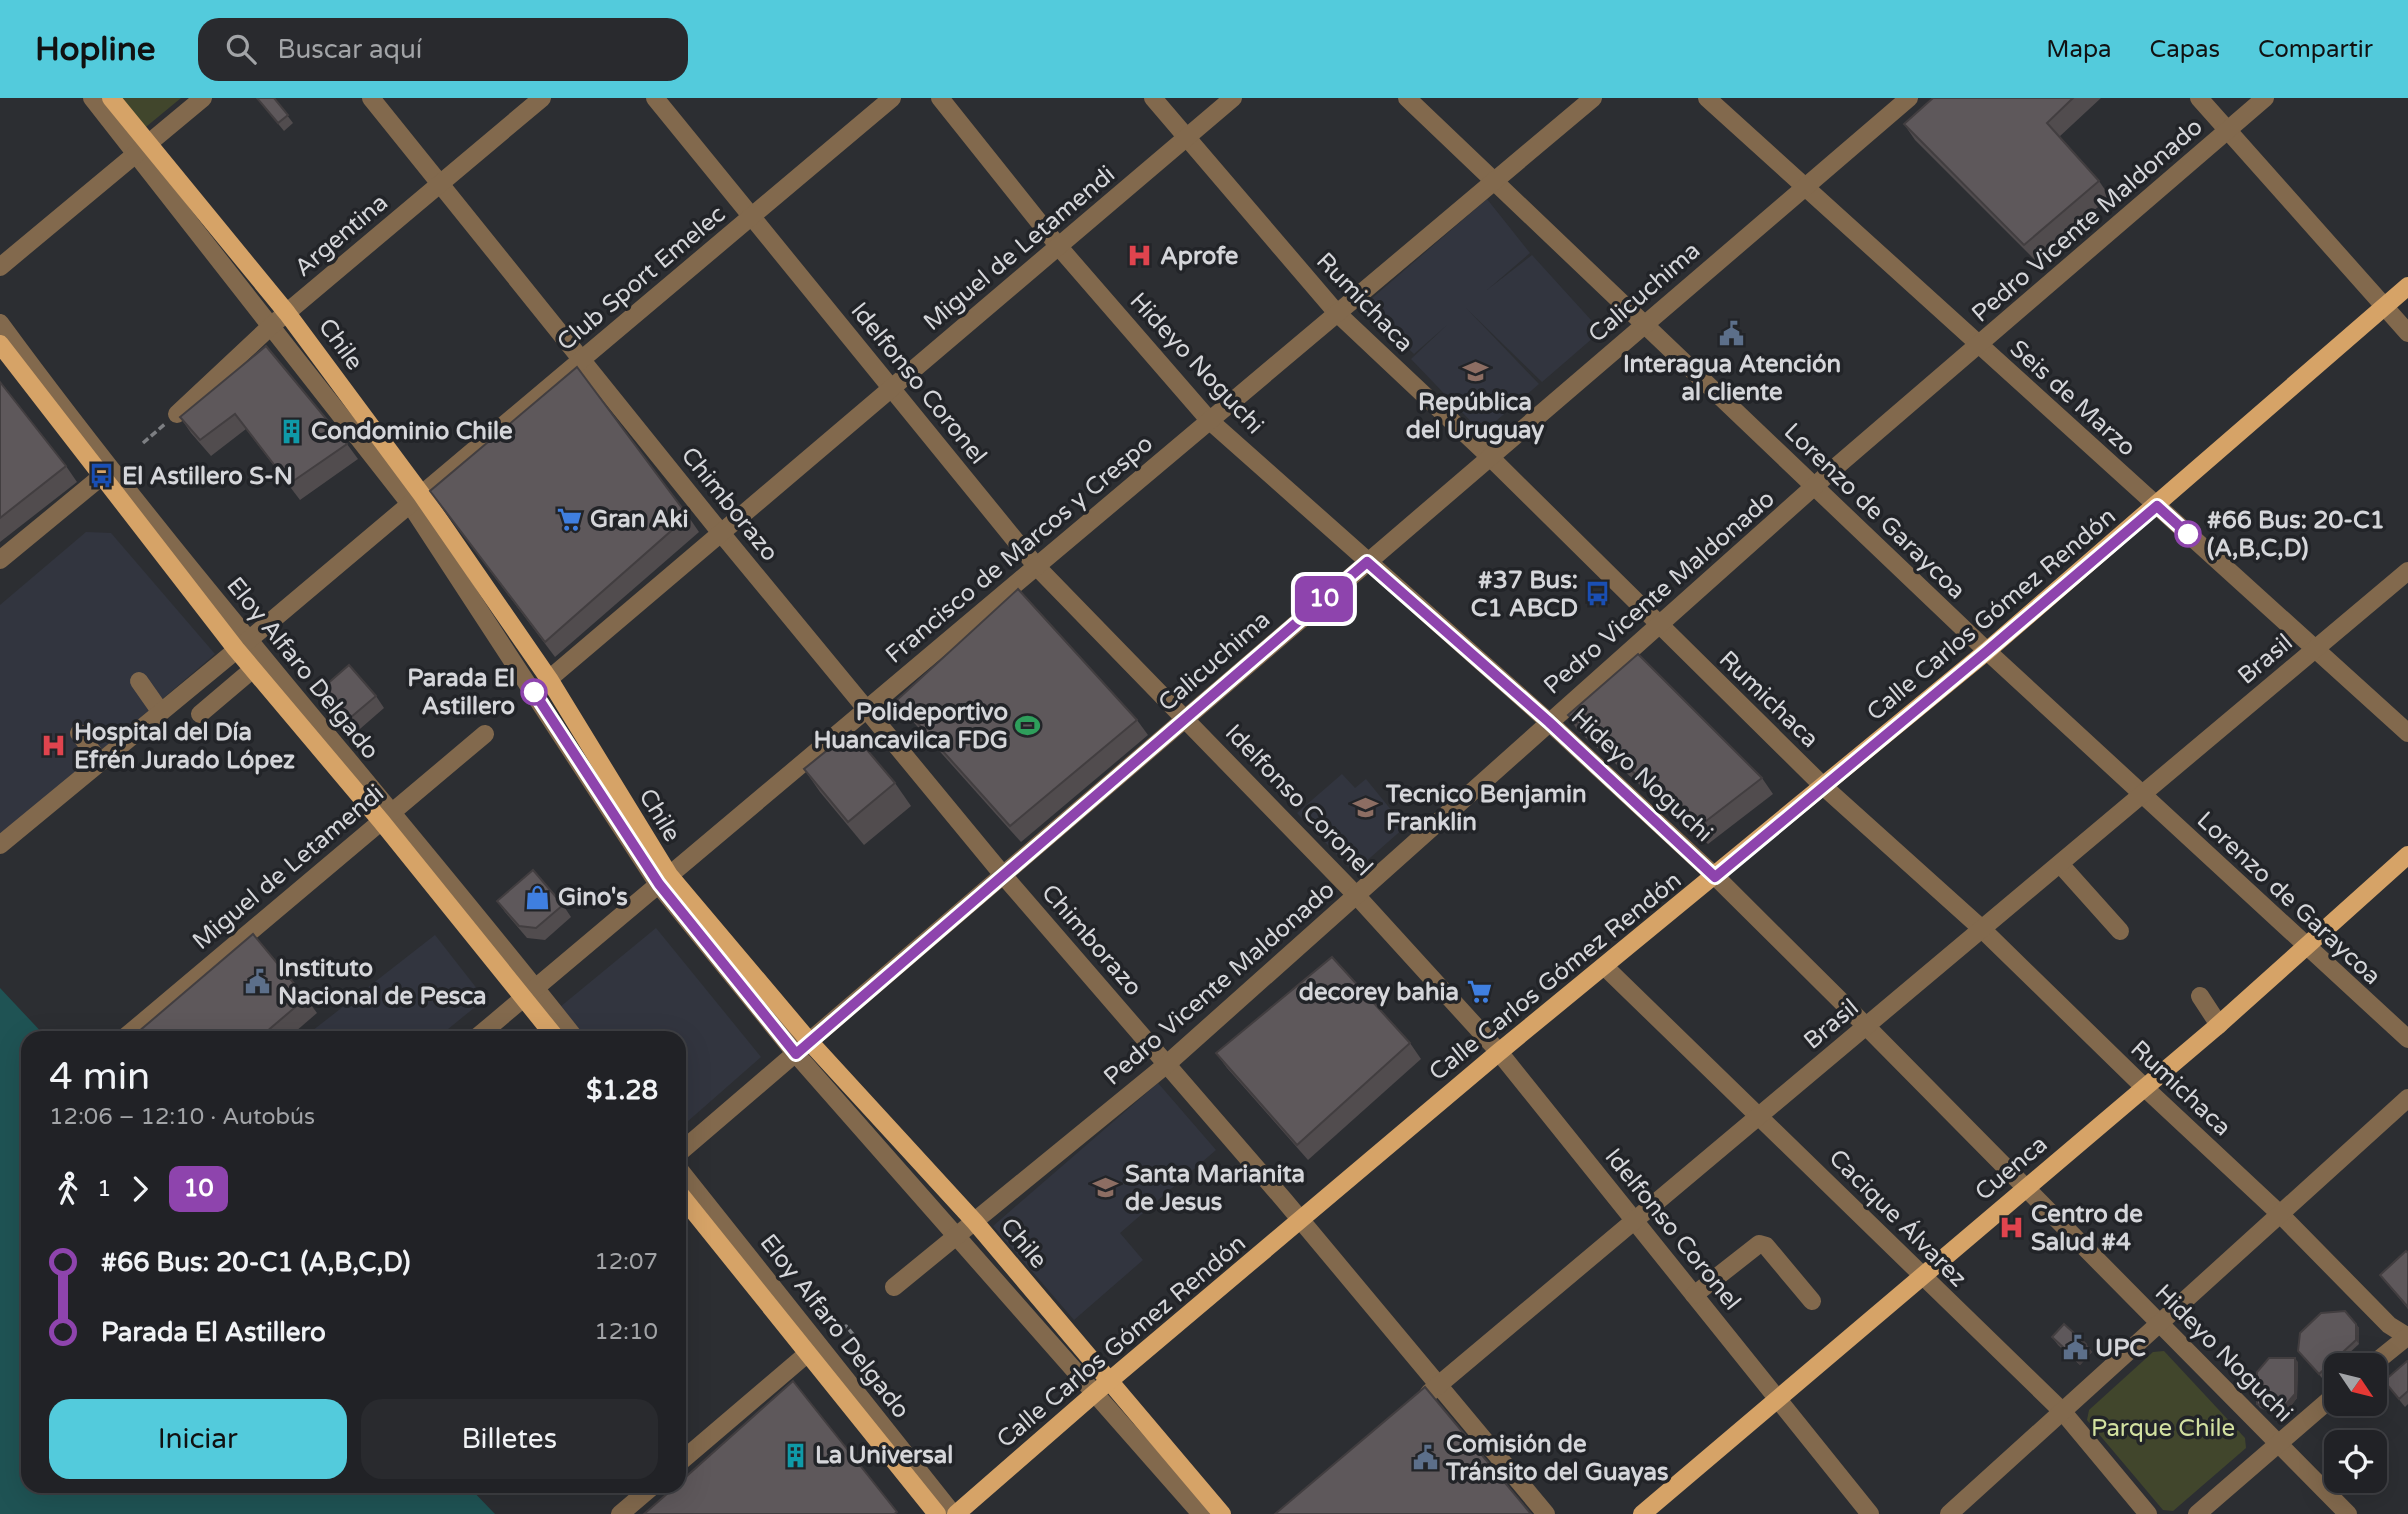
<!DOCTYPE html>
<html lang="es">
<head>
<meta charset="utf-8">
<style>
	:root { --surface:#212226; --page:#292a2e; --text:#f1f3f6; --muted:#a2a4a7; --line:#3e3f43; --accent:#53cbdc }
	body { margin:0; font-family:"Varela Round",sans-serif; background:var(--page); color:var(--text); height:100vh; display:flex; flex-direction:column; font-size:26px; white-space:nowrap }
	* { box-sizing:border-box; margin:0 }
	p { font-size:23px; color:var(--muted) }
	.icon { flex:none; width:38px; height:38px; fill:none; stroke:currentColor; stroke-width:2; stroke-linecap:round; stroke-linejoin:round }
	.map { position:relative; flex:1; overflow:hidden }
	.drawer { position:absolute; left:21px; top:933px; width:665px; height:462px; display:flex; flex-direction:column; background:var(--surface); border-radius:21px; box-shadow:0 7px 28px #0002,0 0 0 2px var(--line) }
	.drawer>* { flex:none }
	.badge { padding:0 14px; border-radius:10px; font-size:24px; line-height:46px }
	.needle { width:46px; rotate:125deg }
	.tools { position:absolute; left:2324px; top:1255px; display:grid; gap:14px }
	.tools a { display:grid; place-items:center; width:63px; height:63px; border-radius:14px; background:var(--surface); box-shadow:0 7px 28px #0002,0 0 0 2px var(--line); font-size:35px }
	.map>.badge { position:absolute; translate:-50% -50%; box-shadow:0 0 0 4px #fff }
	.legs { display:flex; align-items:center; gap:10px; height:77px; padding:0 28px; font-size:23px }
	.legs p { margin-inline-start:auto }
	.head { display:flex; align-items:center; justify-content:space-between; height:119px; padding:0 28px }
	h1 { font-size:38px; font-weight:600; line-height:52px }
	.button { display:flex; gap:14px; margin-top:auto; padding:14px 28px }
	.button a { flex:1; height:80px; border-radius:21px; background:var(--accent); color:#111; font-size:28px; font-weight:600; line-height:80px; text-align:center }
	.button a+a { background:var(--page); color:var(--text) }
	ul { padding:0 28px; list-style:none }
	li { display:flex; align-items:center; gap:24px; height:70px; font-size:26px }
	li i { display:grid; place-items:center; width:10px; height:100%; margin:0 9px; background:currentColor }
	li i::after { content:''; width:18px; height:18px; margin:-9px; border:5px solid; border-radius:50%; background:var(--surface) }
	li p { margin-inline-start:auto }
	li:first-child i { background:linear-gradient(#0000 50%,currentColor 0) }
	li:last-child i { background:linear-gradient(currentColor 50%,#0000 0) }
	header { display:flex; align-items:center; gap:42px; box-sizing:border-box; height:98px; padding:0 35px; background:var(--accent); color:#111 }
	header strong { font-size:33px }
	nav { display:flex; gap:38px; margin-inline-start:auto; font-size:24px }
	.search { width:490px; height:63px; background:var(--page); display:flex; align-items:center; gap:18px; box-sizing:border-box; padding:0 24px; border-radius:21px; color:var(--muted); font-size:26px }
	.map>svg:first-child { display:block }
</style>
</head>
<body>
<header>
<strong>Hopline</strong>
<div class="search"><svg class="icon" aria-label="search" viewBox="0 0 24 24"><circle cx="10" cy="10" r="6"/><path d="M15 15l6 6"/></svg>Buscar aquí</div>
<nav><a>Mapa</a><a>Capas</a><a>Compartir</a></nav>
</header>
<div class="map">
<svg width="2408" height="1416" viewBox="0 0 2408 1416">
	<rect width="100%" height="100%" fill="#2c2e32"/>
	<g fill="#32353f">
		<path d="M 1487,101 L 1530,155 L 1487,192 L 1532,157 L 1601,233 L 1542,284 L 1466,210 L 1539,286 L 1482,335 L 1411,261 L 1447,227 L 1414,256 L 1363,208 Z"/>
		<path d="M 86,434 L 111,435 L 215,556 L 0,740 L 0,507 Z"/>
		<path d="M 1342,676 L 1355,690 L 1366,681 L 1405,729 L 1354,774 L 1297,715 Z"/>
		<path d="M 656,830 L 761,959 L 679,1031 L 679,940 L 586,940 L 560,909 Z"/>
		<path d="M 435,837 L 485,901 L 437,940 L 303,940 Z"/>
		<path d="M 1158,985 L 1216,1052 L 1120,1135 L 1143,1162 L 1074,1222 L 993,1128 Z"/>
	</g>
	<g fill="#41462c">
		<path d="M 117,0 L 181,0 L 141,33 Z"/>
		<path d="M 2164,1253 L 2245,1340 L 2246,1350 L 2173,1413 L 2163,1412 L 2087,1322 L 2089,1312 L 2153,1254 Z"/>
	</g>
	<path fill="#1f5354" d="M 0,890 L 47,940 L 28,940 L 28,1388 L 468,1388 L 495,1416 L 0,1416 Z"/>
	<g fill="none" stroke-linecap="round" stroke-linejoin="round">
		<g stroke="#7d7f83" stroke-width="3.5" stroke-dasharray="7 3.5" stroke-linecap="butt">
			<path d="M 143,345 L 165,326"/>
			<path d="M 842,1232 L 846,1228 L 857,1241"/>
		</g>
		<g stroke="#82694d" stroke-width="18">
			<path d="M 92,0 L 410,406 L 658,786 L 796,956 L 1201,1416"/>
			<path d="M 371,0 L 721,435 L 1003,777 L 1284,1102 L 1546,1416"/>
			<path d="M 655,0 L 1037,469 L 1356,797 L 1499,954 L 1870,1416"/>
			<path d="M 940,0 L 1059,149 L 1210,323 L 1549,624 L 1715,778 L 1866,928 L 2348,1416"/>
			<path d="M 1153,0 L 1336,214 L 1490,359 L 1823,688 L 1982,831 L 2144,989 L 2280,1116 L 2389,1227 L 2408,1239"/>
			<path d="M 1407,0 L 1987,553 L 2408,941"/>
			<path d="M 1707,0 L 2408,635"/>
			<path d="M 2199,0 L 2408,235"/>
			<path d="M 0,169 L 203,0"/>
			<path d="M 0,225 C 181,472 386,700 575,940"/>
			<path d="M 177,316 L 272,227 L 542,0"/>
			<path d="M 0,462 L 102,378"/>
			<path d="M 549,581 L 1233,0"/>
			<path d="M 139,583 L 160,613"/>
			<path d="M 200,616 L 253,571"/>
			<path d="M 79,635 L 99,663"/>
			<path d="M 0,747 L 257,535 L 892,0"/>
			<path d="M 2060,766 L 2120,833"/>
			<path d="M 1604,868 L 2063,1314 L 2148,1416"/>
			<path d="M 2200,898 L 2219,927"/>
			<path d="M 124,940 L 485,636"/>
			<path d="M 476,940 L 1593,0"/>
			<path d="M 679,1055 L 1909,0"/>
			<path d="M 679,1071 L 953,1416"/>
			<path d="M 894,1189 L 1167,966 L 1837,368 L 2265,0"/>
			<path d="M 1694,1197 L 1759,1146 L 1766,1148 L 1812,1203"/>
			<path d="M 2372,1267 L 2408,1238"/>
			<path d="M 1429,1295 L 2408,473"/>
			<path d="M 679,1365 L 808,1255"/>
			<path d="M 620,1416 L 653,1388"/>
			<path d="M 1949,1416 L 2408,1000"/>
			<path d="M 2197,1416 L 2336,1296"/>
		</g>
		<g stroke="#d6a367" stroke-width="18">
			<path d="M 111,0 L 287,215 L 422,397 L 549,581 L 669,777 L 809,943 L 975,1124 L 1222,1416"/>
			<path d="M 0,246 L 236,551 L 381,723 L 556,940"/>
			<path d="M 679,1095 L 937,1416"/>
			<path d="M 956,1416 L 1095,1295 L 1499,954 L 1987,553 L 2408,188"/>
			<path d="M 1642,1416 L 2215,930 L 2408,757"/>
		</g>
	</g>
	<g fill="#514c4e">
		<path d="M 257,0 L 274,0 L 293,25 L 284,33 Z"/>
		<path d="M 1933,0 L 2101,0 L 2059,39 L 2099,83 L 2110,99 L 2035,162 L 1915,42 L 1904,26 Z"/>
		<path d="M 266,248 L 347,346 L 358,361 L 300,402 L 246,331 L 211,358 L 191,335 L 180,319 Z"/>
		<path d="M 0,284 L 66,368 L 77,384 L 0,444 Z"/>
		<path d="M 430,393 L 688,418 L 699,434 L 555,559 Z"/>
		<path d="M 318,594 L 376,598 L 384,610 L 353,637 L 326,605 Z"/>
		<path d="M 897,602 L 1137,622 L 1148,637 L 1021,744 L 908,618 Z"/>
		<path d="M 1568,617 L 1762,680 L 1773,696 L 1708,746 L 1578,633 Z"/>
		<path d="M 804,671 L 895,685 L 911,708 L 864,747 L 820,694 Z"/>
		<path d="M 497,803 L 563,807 L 571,819 L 545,842 L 527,840 L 505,814 Z"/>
		<path d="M 306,900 L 317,915 L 288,940 L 131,940 Z"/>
		<path d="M 1410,945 L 1421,961 L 1308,1062 L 1227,970 L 1216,955 Z"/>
		<path d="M 2408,1155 L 2408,1211 L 2380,1177 Z"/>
		<path d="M 2356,1226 L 2359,1230 L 2359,1246 L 2322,1280 L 2298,1253 Z"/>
		<path d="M 2052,1239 L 2086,1246 L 2092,1254 L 2080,1267 L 2058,1247 Z"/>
		<path d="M 2298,1264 L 2297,1300 L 2285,1315 L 2277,1317 L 2260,1310 L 2257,1306 Z"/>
		<path d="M 2408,1264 L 2408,1306 L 2405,1309 L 2384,1283 Z"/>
	</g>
	<g fill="#423e40">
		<path d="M 2356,1226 L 2359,1230 L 2359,1246 L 2356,1242 Z"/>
		<path d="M 2086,1246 L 2092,1254 L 2080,1267 L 2074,1259 Z"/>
		<path d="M 2295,1260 L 2298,1264 L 2297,1300 L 2285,1315 L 2282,1311 Z"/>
	</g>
	<g fill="#5e585b" stroke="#423e40" stroke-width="2">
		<path d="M 257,0 L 274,0 L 288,17 L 278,25 Z"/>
		<path d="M 1933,0 L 2073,0 L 2047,25 L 2099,83 L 2024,147 L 1904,26 Z"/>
		<path d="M 266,248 L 347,346 L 289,386 L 235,316 L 200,342 L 180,319 Z"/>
		<path d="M 577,269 L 688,418 L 545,544 L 430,393 Z"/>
		<path d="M 0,284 L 66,368 L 0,420 Z"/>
		<path d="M 1018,491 L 1137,622 L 1010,728 L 897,602 Z"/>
		<path d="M 1638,556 L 1762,680 L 1697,730 L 1568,617 Z"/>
		<path d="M 349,567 L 376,598 L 344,625 L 318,594 Z"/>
		<path d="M 851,633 L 895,685 L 848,724 L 804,671 Z"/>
		<path d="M 533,772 L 563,807 L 536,830 L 519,828 L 497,803 Z"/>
		<path d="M 253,836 L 306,900 L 259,940 L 131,940 Z"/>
		<path d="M 1332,859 L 1410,945 L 1297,1047 L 1216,955 Z"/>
		<path d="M 2406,1153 L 2408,1155 L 2408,1209 L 2380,1177 Z"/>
		<path d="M 2345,1213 L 2356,1226 L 2356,1242 L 2319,1276 L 2298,1253 L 2300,1235 L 2321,1215 Z"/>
		<path d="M 2064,1226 L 2086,1246 L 2074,1259 L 2052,1239 Z"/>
		<path d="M 2269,1260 L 2295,1260 L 2295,1296 L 2282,1311 L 2274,1313 L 2257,1306 L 2257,1274 Z"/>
		<path d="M 2407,1263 L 2408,1264 L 2408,1293 L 2399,1301 L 2384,1283 Z"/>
		<path d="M 793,1283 L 897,1414 L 894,1416 L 644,1416 L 676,1388 L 679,1388 L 679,1385 Z"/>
		<path d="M 1425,1289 L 1531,1416 L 1275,1416 Z"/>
	</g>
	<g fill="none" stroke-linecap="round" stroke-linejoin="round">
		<defs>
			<path id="line-1" d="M 534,594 L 659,786 L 796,956 L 1367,464 L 1549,624 L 1715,779 L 1987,553 L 2157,408 L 2188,436"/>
		</defs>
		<use href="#line-1" stroke="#fff" stroke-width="16"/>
		<use href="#line-1" stroke="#8e44ad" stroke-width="10"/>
	</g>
	<defs>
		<symbol id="hospital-bare" viewBox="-9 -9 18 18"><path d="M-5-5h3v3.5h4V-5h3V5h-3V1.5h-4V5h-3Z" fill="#e0444e" stroke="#222428" stroke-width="2.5" paint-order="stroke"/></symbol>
		<symbol id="civic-bare" viewBox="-9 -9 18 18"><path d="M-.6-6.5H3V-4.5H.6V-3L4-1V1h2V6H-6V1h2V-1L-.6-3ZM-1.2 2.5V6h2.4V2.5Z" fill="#5c6f8a" stroke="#222428" stroke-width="2.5" paint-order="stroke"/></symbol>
		<symbol id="school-bare" viewBox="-9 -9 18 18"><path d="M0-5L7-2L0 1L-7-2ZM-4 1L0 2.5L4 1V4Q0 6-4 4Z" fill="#8d6e63" stroke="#222428" stroke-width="2.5" paint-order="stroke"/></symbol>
		<symbol id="building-bare" viewBox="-9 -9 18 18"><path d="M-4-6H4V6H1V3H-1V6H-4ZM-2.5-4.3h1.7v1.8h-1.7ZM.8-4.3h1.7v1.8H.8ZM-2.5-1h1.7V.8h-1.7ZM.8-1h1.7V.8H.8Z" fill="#0f9aa8" stroke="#222428" stroke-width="2.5" paint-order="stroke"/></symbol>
		<symbol id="bus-bare" viewBox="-9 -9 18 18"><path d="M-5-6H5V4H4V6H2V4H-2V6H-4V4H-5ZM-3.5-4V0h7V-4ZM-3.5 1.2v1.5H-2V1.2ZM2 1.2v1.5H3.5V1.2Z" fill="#1a4fb4" stroke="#222428" stroke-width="2.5" paint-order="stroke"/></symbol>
		<symbol id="supermarket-bare" viewBox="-9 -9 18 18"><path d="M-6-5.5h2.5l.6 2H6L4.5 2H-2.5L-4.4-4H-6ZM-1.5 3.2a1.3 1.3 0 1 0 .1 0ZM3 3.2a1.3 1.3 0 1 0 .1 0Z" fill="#3f7fe0" stroke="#222428" stroke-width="2.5" paint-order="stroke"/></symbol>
		<symbol id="stadium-bare" viewBox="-9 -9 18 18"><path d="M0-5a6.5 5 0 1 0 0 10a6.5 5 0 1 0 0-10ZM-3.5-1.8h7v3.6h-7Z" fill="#2e9e5b" stroke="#222428" stroke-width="2.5" paint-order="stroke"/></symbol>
		<symbol id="shop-bare" viewBox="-9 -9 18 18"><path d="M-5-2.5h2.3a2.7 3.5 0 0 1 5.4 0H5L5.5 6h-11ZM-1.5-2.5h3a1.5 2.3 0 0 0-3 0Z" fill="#3f7fe0" stroke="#222428" stroke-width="2.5" paint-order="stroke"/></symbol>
	</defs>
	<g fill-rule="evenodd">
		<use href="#hospital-bare" x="1122" y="140" width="35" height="35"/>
		<use href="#civic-bare" x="1714" y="218" width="35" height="35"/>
		<use href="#school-bare" x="1458" y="256" width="35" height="35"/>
		<use href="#building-bare" x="274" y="316" width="35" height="35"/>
		<use href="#bus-bare" x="84" y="360" width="35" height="35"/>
		<use href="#supermarket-bare" x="552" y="404" width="35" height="35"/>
		<use href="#bus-bare" x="1580" y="478" width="35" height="35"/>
		<use href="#stadium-bare" x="1010" y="610" width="35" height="35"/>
		<use href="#hospital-bare" x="36" y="630" width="35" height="35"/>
		<use href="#school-bare" x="1348" y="692" width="35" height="35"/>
		<use href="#shop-bare" x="520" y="782" width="35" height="35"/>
		<use href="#civic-bare" x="240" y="866" width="35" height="35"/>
		<use href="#supermarket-bare" x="1462" y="876" width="35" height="35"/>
		<use href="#school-bare" x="1088" y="1072" width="35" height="35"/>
		<use href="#hospital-bare" x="1994" y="1112" width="35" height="35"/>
		<use href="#civic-bare" x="2058" y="1232" width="35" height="35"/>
		<use href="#building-bare" x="778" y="1340" width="35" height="35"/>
		<use href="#civic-bare" x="1408" y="1342" width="35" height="35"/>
	</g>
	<g fill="#fff" stroke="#8e44ad" stroke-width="3.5">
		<circle cx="2188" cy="436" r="12"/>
		<circle cx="534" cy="594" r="12"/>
	</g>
	<g text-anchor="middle" stroke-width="7" stroke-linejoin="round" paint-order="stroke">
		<g font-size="24" fill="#d5d6da" stroke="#222428">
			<text transform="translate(2087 122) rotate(-41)" y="8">Pedro Vicente Maldonado</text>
			<text transform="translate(341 137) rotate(-40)" y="8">Argentina</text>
			<text transform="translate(1019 150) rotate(-40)" y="8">Miguel de Letamendi</text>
			<text transform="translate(641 180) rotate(-40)" y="8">Club Sport Emelec</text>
			<text transform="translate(1644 194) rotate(-41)" y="8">Calicuchima</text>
			<text transform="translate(1365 204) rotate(46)" y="8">Rumichaca</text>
			<text transform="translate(341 246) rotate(54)" y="8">Chile</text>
			<text transform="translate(1197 265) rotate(47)" y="8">Hideyo Noguchi</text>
			<text transform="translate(919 285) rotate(51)" y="8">Idelfonso Coronel</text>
			<text transform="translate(2073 300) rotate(42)" y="8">Seis de Marzo</text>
			<text transform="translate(730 406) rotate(51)" y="8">Chimborazo</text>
			<text transform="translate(1875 413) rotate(44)" y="8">Lorenzo de Garaycoa</text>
			<text transform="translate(1019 451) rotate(-40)" y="8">Francisco de Marcos y Crespo</text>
			<text transform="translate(1659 494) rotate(-41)" y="8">Pedro Vicente Maldonado</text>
			<text transform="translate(1991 516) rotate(-40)" y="8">Calle Carlos Gómez Rendón</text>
			<text transform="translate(2265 561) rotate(-40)" y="8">Brasil</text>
			<text transform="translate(1214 563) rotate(-41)" y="8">Calicuchima</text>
			<text transform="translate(303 570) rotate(51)" y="8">Eloy Alfaro Delgado</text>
			<text transform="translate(1769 601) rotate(44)" y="8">Rumichaca</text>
			<text transform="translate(1642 677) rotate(43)" y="8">Hideyo Noguchi</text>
			<text transform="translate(1299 702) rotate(46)" y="8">Idelfonso Coronel</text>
			<text transform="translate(660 717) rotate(59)" y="8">Chile</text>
			<text transform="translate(288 769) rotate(-40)" y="8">Miguel de Letamendi</text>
			<text transform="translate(2289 800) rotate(43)" y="8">Lorenzo de Garaycoa</text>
			<text transform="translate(1092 842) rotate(49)" y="8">Chimborazo</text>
			<text transform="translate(1555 878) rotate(-39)" y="8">Calle Carlos Gómez Rendón</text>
			<text transform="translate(1219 885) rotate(-41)" y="8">Pedro Vicente Maldonado</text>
			<text transform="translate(1831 926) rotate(-40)" y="8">Brasil</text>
			<text transform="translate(2181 990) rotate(43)" y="8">Rumichaca</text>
			<text transform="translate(2011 1070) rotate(-40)" y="8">Cuenca</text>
			<text transform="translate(1898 1120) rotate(45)" y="8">Cacique Álvarez</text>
			<text transform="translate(1673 1131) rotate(51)" y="8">Idelfonso Coronel</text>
			<text transform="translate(1024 1145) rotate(50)" y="8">Chile</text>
			<text transform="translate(835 1228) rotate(52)" y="8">Eloy Alfaro Delgado</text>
			<text transform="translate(1121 1243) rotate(-40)" y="8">Calle Carlos Gómez Rendón</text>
			<text transform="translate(2224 1255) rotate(45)" y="8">Hideyo Noguchi</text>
		</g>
		<g font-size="24" font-weight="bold" fill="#d5d6da" stroke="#222428" text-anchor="start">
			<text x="1160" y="166">Aprofe</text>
			<text x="1732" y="274" text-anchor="middle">Interagua Atención<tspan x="1732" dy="28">al cliente</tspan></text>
			<text x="1475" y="312" text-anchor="middle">República<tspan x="1475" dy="28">del Uruguay</tspan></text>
			<text x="311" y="341">Condominio Chile</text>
			<text x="122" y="386">El Astillero S-N</text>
			<text x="590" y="429">Gran Aki</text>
			<text x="1578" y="490" text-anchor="end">#37 Bus:<tspan x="1578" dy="28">C1 ABCD</tspan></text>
			<text x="1008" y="622" text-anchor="end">Polideportivo<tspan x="1008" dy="28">Huancavilca FDG</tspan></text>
			<text x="74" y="642">Hospital del Día<tspan x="74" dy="28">Efrén Jurado López</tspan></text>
			<text x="1386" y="704">Tecnico Benjamin<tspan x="1386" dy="28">Franklin</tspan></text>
			<text x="558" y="807">Gino's</text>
			<text x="278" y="878">Instituto<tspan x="278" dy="28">Nacional de Pesca</tspan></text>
			<text x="1459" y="902" text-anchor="end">decorey bahia</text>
			<text x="1125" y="1084">Santa Marianita<tspan x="1125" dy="28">de Jesus</tspan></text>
			<text x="2031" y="1124">Centro de<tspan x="2031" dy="28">Salud #4</tspan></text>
			<text x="2095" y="1258">UPC</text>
			<text x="1446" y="1354">Comisión de<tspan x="1446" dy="28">Tránsito del Guayas</tspan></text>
			<text x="815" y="1365">La Universal</text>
		</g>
		<g font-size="24" font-weight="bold" fill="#d5d6da" stroke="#222428" text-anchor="start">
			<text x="2207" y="430">#66 Bus: 20-C1<tspan x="2207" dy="28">(A,B,C,D)</tspan></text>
			<text x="515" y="588" text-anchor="end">Parada El<tspan x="515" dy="28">Astillero</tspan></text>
		</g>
		<g font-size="24" fill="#d2e0a0" stroke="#222428">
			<text x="2163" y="1338">Parque Chile</text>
		</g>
	</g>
</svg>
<div class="tools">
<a><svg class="needle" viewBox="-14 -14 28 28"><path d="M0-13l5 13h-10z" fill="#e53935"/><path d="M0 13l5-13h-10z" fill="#a2a4a7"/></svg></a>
<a><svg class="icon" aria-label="locate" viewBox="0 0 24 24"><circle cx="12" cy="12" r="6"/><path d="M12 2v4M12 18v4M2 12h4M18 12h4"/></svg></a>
</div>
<b class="badge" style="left:1324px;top:501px;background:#8e44ad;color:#fff">10</b>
<section class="drawer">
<div class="head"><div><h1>4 min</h1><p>12:06 – 12:10 · Autobús</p></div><b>$1.28</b></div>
<div class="legs"><svg class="icon" aria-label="walk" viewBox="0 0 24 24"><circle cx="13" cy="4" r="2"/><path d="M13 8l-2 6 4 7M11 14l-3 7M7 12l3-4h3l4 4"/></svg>1<svg class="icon" aria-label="forward" viewBox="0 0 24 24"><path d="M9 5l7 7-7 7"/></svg><b class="badge" style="background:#8e44ad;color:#fff">10</b></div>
<ul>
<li><i style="color:#8e44ad"></i><b>#66 Bus: 20-C1 (A,B,C,D)</b><p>12:07</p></li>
<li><i style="color:#8e44ad"></i><b>Parada El Astillero</b><p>12:10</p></li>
</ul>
<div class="button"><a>Iniciar</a><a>Billetes</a></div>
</section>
</div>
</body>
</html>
